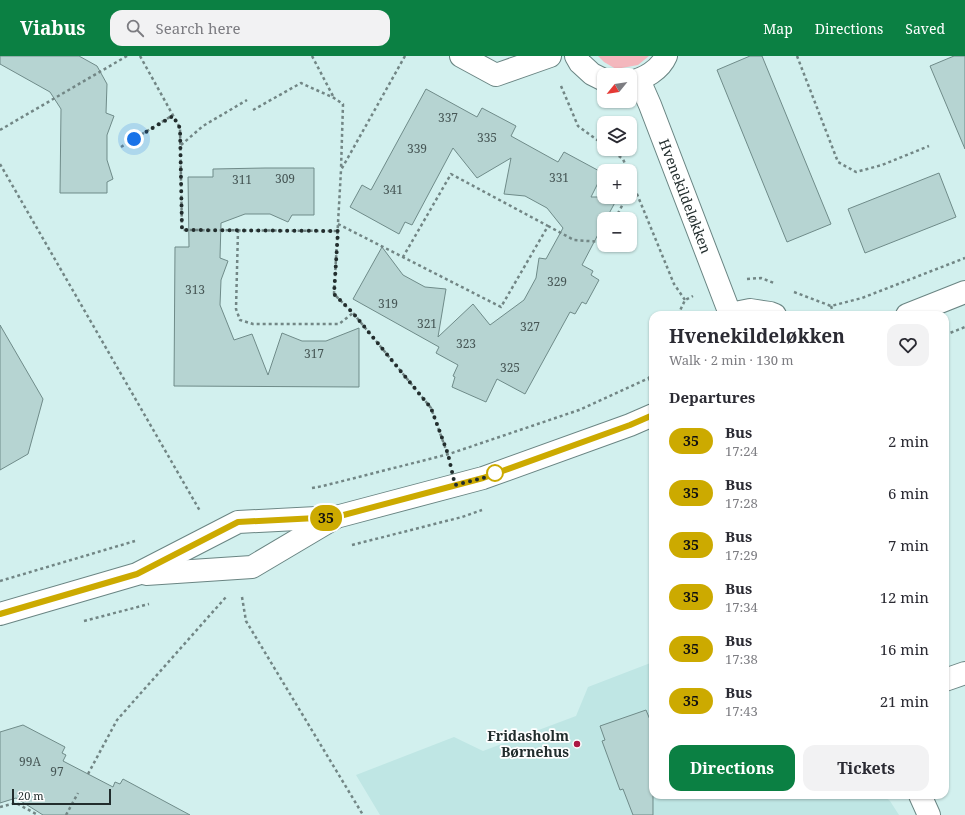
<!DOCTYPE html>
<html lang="en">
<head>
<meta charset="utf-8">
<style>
	:root { --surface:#fff; --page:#f2f2f3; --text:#2b2b33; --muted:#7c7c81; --accent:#0b8043 }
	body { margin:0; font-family:"Noto Serif",serif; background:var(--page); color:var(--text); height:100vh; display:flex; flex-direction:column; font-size:15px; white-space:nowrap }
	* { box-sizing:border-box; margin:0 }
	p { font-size:13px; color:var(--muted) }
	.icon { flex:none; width:22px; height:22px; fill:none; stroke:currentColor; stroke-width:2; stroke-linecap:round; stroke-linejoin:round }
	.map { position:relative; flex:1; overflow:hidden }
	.panel { position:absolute; left:649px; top:255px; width:300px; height:488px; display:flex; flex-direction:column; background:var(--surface); border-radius:12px; box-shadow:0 1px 3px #0004 }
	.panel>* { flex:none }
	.badge { padding:0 8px; border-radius:13px; font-size:14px; line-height:26px }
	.needle { width:26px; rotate:240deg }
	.controls { position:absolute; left:597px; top:12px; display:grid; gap:8px }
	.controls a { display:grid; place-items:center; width:40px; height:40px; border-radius:8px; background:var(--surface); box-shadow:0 1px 3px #0004; font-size:20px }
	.scale { position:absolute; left:12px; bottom:10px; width:99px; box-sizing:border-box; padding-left:4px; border:2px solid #222d2d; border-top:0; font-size:11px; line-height:14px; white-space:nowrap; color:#222d2d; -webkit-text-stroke:3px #fff; paint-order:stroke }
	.you { position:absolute; width:20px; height:20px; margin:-10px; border:3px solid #fff; border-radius:50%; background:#1a73e8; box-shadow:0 0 0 6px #1a73e833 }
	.map>.badge { position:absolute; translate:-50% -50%; box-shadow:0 0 0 2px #fff }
	h2 { padding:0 20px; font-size:15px; line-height:36px }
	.round { display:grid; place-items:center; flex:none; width:42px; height:42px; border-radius:12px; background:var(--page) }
	.summary { display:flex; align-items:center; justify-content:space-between; height:68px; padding:0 20px }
	h1 { font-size:19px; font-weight:700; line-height:30px }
	.action { display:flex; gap:8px; margin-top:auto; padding:8px 20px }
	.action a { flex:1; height:46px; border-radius:12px; background:var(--accent); color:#fff; font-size:16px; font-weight:700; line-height:46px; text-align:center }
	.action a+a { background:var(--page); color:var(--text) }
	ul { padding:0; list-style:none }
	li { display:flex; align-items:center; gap:12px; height:52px; padding:0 20px }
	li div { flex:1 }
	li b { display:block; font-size:15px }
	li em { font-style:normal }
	li .badge { min-width:44px; font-weight:700; text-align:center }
	header { display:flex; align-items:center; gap:24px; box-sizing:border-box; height:56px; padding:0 20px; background:var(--accent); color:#fff }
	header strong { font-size:19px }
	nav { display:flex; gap:22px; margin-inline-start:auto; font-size:14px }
	.search { width:280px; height:36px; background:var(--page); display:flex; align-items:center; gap:10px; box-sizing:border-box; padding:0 14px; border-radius:12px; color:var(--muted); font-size:15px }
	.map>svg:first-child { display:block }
</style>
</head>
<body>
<header>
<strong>Viabus</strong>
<div class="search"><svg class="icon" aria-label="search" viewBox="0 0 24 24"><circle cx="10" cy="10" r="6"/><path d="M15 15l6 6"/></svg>Search here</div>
<nav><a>Map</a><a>Directions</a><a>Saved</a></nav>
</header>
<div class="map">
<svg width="965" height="759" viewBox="0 0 965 759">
	<rect width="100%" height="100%" fill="#d2f0ee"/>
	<path fill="#bfe6e4" d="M 653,606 L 653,739 L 883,739 L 890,745 L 899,759 L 380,759 L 356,719 L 454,681 L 483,695 L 576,660 L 588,631 Z"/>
	<path fill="#f4b7bd" d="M 598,0 L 649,0 L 638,9 L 616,13 L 604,6 Z"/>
	<g fill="#b6d4d2" stroke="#6f8b89">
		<path d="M 0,0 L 79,0 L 97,10 L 107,28 L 106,57 L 114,60 L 107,79 L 107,104 L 113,123 L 107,126 L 107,137 L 60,137 L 61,53 L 50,36 L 0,8 Z"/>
		<path d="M 750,0 L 762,0 L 831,168 L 787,186 L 717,14 Z"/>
		<path d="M 954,0 L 965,0 L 965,93 L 930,10 Z"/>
		<path d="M 426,33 L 477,61 L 482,52 L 516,70 L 511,80 L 558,106 L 564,96 L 603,117 L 591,141 L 618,141 L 606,163 L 604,163 L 604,167 L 582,209 L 593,215 L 591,219 L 599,224 L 586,248 L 582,246 L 575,258 L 570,256 L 525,338 L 497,323 L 486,346 L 452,331 L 455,321 L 453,320 L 458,309 L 436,297 L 439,291 L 353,243 L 382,191 L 403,219 L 425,231 L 446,233 L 438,281 L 473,248 L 490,269 L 524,244 L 536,222 L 539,202 L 546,203 L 563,172 L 547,152 L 525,140 L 504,138 L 511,102 L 477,122 L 453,92 L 412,169 L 405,166 L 399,178 L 350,151 L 362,129 L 371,134 Z"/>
		<path d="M 265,112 L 314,112 L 314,159 L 292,159 L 288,166 L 270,158 L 245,158 L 221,167 L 220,202 L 228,205 L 221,224 L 220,249 L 234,284 L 252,278 L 268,319 L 282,277 L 302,285 L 326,285 L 359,272 L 359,331 L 174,330 L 175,191 L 189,191 L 188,121 L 213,121 L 213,113 Z"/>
		<path d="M 939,117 L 956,161 L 865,197 L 848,153 Z"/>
		<path d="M 0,269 L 43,343 L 28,398 L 0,414 Z"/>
		<path d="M 646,654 L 653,671 L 653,759 L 633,759 L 623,733 L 620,734 L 602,685 L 605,684 L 600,670 Z"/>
		<path d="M 23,669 L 65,691 L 62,697 L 66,699 L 63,705 L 113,731 L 115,726 L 120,728 L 123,723 L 190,759 L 43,759 L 16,742 L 0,747 L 0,676 Z"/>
	</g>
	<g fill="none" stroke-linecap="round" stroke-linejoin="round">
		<defs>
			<g id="minor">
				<path d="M 461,0 L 496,19 L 550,0"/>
				<path d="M 576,0 L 580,7 L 592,18 L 604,24"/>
				<path id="s1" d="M 639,24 L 650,49 L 730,258"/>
				<path d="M 630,26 C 644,23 660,14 666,0"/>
				<path d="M 728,259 L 730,258 L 750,254 L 770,257 L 775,259"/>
				<path d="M 907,259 L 965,236"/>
				<path d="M 146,518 L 252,511 L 333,463"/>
				<path d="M 0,558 L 137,518 L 238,466 L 336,461 L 483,422 L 630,369 L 653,359"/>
				<path d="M 945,624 L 965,617"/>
				<path d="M 920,739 L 929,759"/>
			</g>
		</defs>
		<use href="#minor" stroke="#6a8583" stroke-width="24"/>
		<g stroke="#728685" stroke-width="2.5" stroke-dasharray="3 3" stroke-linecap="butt">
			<path d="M 140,0 L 180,72 L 182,174 L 338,175"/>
			<path d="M 312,0 L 334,42"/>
			<path d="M 405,0 L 341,114 L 334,238 L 353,257 L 431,352 L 449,402"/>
			<path d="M 797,0 L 838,106 L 856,116 L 882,109 L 929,90"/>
			<path d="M 561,30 L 578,70 L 604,89"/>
			<path d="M 253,54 L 301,27 L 334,42 L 343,48 L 341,113"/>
			<path d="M 0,74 L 127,0"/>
			<path d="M 181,89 L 203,70 L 247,44"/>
			<path d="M 121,91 L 173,59"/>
			<path d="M 609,93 L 623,103 L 628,115"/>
			<path d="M 0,108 L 200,455"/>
			<path d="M 630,121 L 674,228 L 685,244"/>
			<path d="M 615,163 L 625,144 L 638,140"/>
			<path d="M 338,168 L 501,251 L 548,170 L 451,118 L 403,201"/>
			<path d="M 548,170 L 574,184 L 602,186 L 604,182"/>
			<path d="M 238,174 L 236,253 L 240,264 L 253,268 L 339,268 L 353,257"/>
			<path d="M 747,223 L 761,222 L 774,227"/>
			<path d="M 794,236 L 831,250 L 862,242 L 965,202"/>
			<path d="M 831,250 L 834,259"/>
			<path d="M 678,259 L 685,244 L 693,240"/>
			<path d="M 945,279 L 965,271"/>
			<path d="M 649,322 L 652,331"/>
			<path d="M 312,432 L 323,430 L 449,398 L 579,354 L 649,322 L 653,313"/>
			<path d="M 352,489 L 462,461 L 482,454"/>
			<path d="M 0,525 L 135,485"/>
			<path d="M 242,541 L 246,565 L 363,759"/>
			<path d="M 84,565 L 149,548"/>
			<path d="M 88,718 L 117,664 L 226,541"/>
			<path d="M 0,751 L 16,747 L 38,759"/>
			<path d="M 66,759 L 78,737"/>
		</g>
		<use href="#minor" stroke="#fff" stroke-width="22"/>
	</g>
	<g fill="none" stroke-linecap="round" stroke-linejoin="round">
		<defs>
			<path id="line" d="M 0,558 L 137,518 L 238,466 L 336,461 L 483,422 L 630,369 L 653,359"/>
		</defs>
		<use href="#line" stroke="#fff" stroke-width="9"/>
		<use href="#line" stroke="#ca0" stroke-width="6"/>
		<path stroke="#222d2d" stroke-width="4" stroke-dasharray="0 7.2" d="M 134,83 L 173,60 L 180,72 L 182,174 L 338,175 L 334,238 L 353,257 L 431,352 L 448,398 L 455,429 L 483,422 L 498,416 L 495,417"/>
	</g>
	<circle fill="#fff" stroke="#ca0" stroke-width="2" cx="495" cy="417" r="8"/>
	<circle fill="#ac1743" stroke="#fff" stroke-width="1.5" cx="577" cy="688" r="4"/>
	<g text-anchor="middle" stroke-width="3.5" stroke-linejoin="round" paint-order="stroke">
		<g font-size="12" fill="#475756">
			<text x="448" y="66">337</text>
			<text x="487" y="86">335</text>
			<text x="417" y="97">339</text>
			<text x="559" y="126">331</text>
			<text x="285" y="127">309</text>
			<text x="242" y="128">311</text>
			<text x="393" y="138">341</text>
			<text x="557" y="230">329</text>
			<text x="195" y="238">313</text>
			<text x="388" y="252">319</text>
			<text x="427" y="272">321</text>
			<text x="530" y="275">327</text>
			<text x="466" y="292">323</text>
			<text x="314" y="302">317</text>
			<text x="510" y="316">325</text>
			<text x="30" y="710">99A</text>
			<text x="57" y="720">97</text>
		</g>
		<g font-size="14" fill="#222d2d" stroke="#fff">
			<text dy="5" stroke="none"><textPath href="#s1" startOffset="125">Hvenekildeløkken</textPath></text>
		</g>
		<g font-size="14" font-weight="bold" fill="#222d2d" stroke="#fff" text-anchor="end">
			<text x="569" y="685">Fridasholm<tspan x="569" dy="16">Børnehus</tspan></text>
		</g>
	</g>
</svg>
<div class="controls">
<a><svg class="needle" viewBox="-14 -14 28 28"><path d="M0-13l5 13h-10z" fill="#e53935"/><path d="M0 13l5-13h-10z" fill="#7c7c81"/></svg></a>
<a><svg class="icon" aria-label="layers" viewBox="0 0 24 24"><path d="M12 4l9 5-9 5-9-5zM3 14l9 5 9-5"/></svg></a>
<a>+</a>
<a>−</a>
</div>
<div class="scale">20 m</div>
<div class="you" style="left:134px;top:83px"></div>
<b class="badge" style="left:326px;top:462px;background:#ca0;color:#111">35</b>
<section class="panel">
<div class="summary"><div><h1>Hvenekildeløkken</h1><p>Walk · 2 min · 130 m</p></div><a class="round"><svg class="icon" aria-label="heart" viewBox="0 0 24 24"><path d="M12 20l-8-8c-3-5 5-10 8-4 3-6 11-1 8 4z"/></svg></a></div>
<h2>Departures</h2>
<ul>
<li><span class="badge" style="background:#ca0;color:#111">35</span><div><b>Bus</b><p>17:24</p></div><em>2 min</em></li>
<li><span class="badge" style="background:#ca0;color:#111">35</span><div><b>Bus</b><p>17:28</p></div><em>6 min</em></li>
<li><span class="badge" style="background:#ca0;color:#111">35</span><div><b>Bus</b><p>17:29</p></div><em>7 min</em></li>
<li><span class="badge" style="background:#ca0;color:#111">35</span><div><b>Bus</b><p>17:34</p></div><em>12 min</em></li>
<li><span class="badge" style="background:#ca0;color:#111">35</span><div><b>Bus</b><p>17:38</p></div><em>16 min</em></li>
<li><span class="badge" style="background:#ca0;color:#111">35</span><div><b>Bus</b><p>17:43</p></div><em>21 min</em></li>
</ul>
<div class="action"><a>Directions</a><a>Tickets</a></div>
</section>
</div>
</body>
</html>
